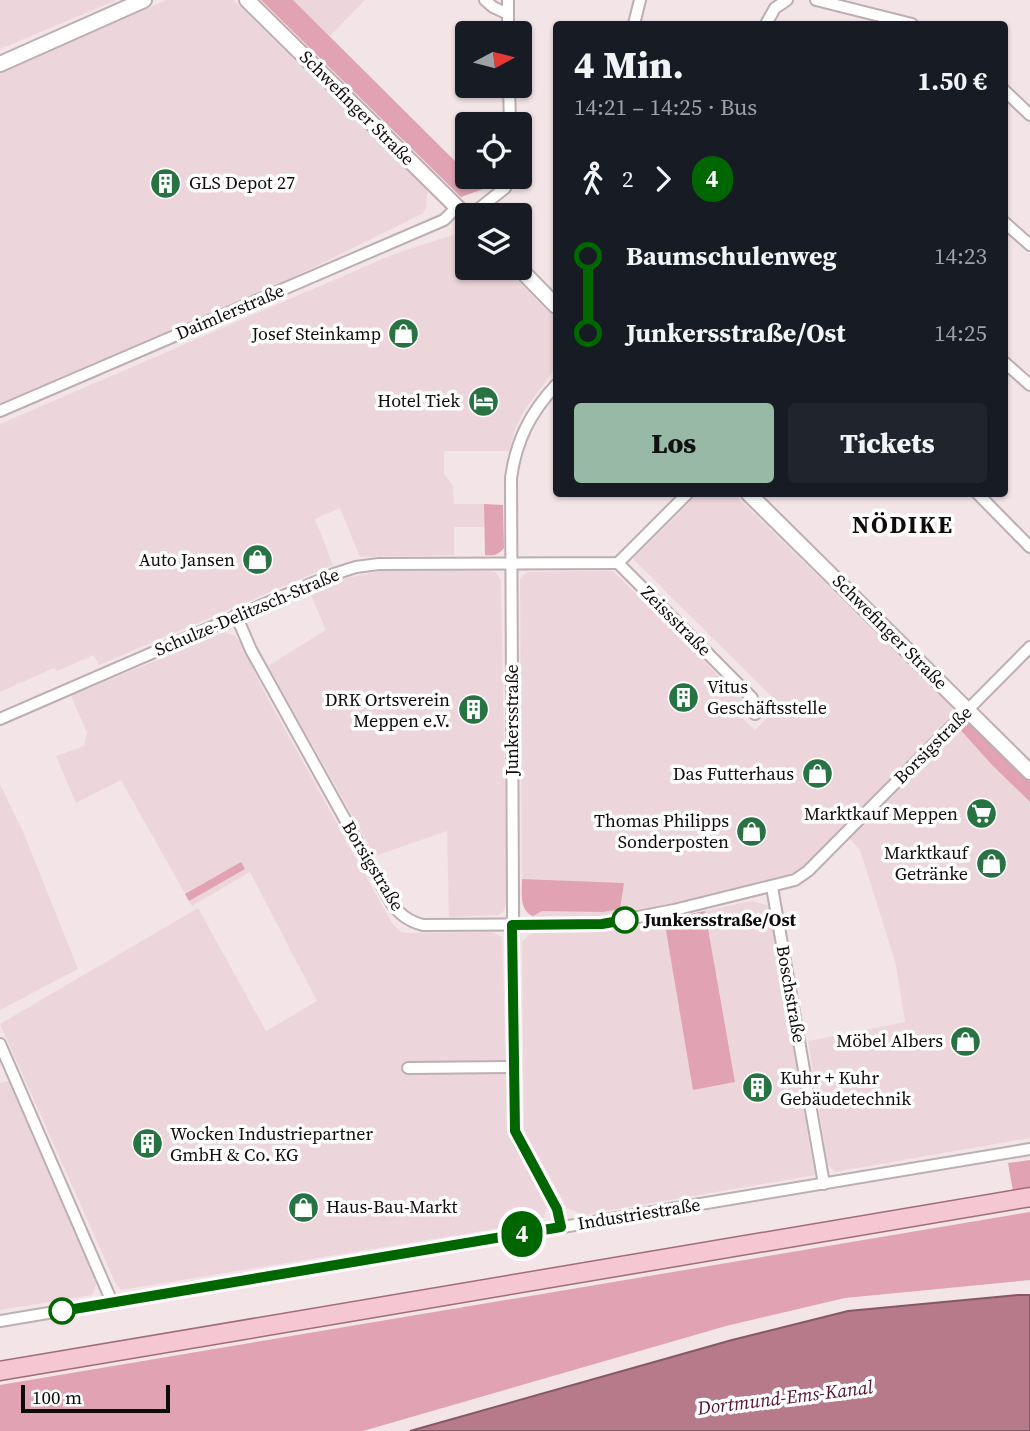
<!DOCTYPE html>
<html lang="de">
<head>
<meta charset="utf-8">
<style>
	:root { --surface:#171b24; --page:#20242c; --text:#f1f3f6; --muted:#9ea1a6; --accent:#97b9a5 }
	body { margin:0; font-family:"Source Serif 4",serif; background:var(--page); color:var(--text); height:100vh; display:flex; flex-direction:column; font-size:26px; white-space:nowrap }
	* { box-sizing:border-box; margin:0 }
	p { font-size:23px; color:var(--muted) }
	.icon { flex:none; width:38px; height:38px; fill:none; stroke:currentColor; stroke-width:2; stroke-linecap:round; stroke-linejoin:round }
	.map { position:relative; flex:1; overflow:hidden }
	.side { position:absolute; left:553px; top:21px; width:455px; height:476px; display:flex; flex-direction:column; background:var(--surface); border-radius:7px; box-shadow:0 2px 5px #0004 }
	.side>* { flex:none }
	.badge { padding:0 14px; border-radius:23px; font-size:24px; line-height:46px }
	.needle { width:46px; rotate:83deg }
	.fabs { position:absolute; left:455px; top:21px; display:grid; gap:14px }
	.fabs a { display:grid; place-items:center; width:77px; height:77px; border-radius:7px; background:var(--surface); box-shadow:0 2px 5px #0004; font-size:35px }
	.scale { position:absolute; left:21px; bottom:18px; width:149px; box-sizing:border-box; padding-left:7px; border:4px solid #0f0a0c; border-top:0; font-size:19px; line-height:24px; white-space:nowrap; color:#0f0a0c; -webkit-text-stroke:5px #fff; paint-order:stroke }
	.map>.badge { position:absolute; translate:-50% -50%; box-shadow:0 0 0 4px #fff }
	.legs { display:flex; align-items:center; gap:10px; height:77px; padding:0 21px; font-size:23px }
	.legs p { margin-inline-start:auto }
	.headline { display:flex; align-items:center; justify-content:space-between; height:119px; padding:0 21px }
	h1 { font-size:38px; font-weight:800; line-height:52px }
	.cta { display:flex; gap:14px; margin-top:auto; padding:14px 21px }
	.cta a { flex:1; height:80px; border-radius:7px; background:var(--accent); color:#111; font-size:28px; font-weight:800; line-height:80px; text-align:center }
	.cta a+a { background:var(--page); color:var(--text) }
	ul { padding:0 21px; list-style:none }
	li { display:flex; align-items:center; gap:24px; height:77px; font-size:26px }
	li i { display:grid; place-items:center; width:10px; height:100%; margin:0 9px; background:currentColor }
	li i::after { content:''; width:18px; height:18px; margin:-9px; border:5px solid; border-radius:50%; background:var(--surface) }
	li p { margin-inline-start:auto }
	li:first-child i { background:linear-gradient(#0000 50%,currentColor 0) }
	li:last-child i { background:linear-gradient(currentColor 50%,#0000 0) }
	.map>svg:first-child { display:block }
</style>
</head>
<body>
<div class="map">
<svg width="1030" height="1431" viewBox="0 0 1030 1431">
	<rect width="100%" height="100%" fill="#f3e4e7"/>
	<g fill="#edd6db">
		<path d="M 0,0 L 117,0 L 0,49 Z"/>
		<path d="M 166,0 L 233,0 L 427,190 L 426,208 L 422,214 L 298,275 L 0,404 L 0,72 Z"/>
		<path d="M 293,0 L 365,0 L 330,36 Z"/>
		<path d="M 456,234 L 467,234 L 467,268 L 505,268 L 556,319 L 556,367 L 524,411 L 514,432 L 509,451 L 444,451 L 444,474 L 453,486 L 454,504 L 484,504 L 484,527 L 454,527 L 454,555 L 360,557 L 340,508 L 315,519 L 333,565 L 99,665 L 94,655 L 57,671 L 54,668 L 0,692 L 0,424 L 394,254 Z"/>
		<path d="M 698,494 L 734,494 L 856,613 L 860,610 L 952,703 L 953,714 L 812,860 L 793,873 L 771,882 L 619,918 L 538,920 L 528,914 L 522,901 L 520,579 L 527,572 L 613,571 L 746,703 L 737,713 L 755,730 L 780,705 L 633,559 Z"/>
		<path d="M 381,571 L 491,571 L 496,573 L 501,580 L 507,902 L 503,912 L 498,915 L 449,917 L 447,831 L 375,856 L 268,666 L 326,630 L 310,593 L 342,579 Z"/>
		<path d="M 224,632 L 235,636 L 240,642 L 267,697 L 392,923 L 401,932 L 408,933 L 492,932 L 502,937 L 508,1124 L 516,1150 L 547,1206 L 543,1221 L 121,1290 L 116,1284 L 0,1024 L 198,908 L 266,1031 L 317,1001 L 250,872 L 192,906 L 121,780 L 76,803 L 56,756 L 84,746 L 87,733 L 71,696 Z"/>
		<path d="M 957,726 L 992,765 L 1030,802 L 1030,1138 L 835,1172 L 828,1165 L 808,1041 L 905,1022 L 896,965 L 868,875 L 860,850 L 848,837 Z"/>
		<path d="M 0,784 L 24,834 L 78,969 L 0,1010 Z"/>
		<path d="M 752,901 L 769,906 L 815,1175 L 583,1215 L 567,1208 L 524,1131 L 522,942 L 529,935 L 535,933 L 603,932 L 664,919 L 693,1089 L 735,1081 L 705,911 Z"/>
		<path d="M 9,1081 L 95,1280 L 96,1285 L 92,1295 L 0,1310 L 0,1083 Z"/>
	</g>
	<g fill="#e1a3b3">
		<path d="M 261,0 L 293,0 L 467,173 L 467,177 L 471,177 L 483,189 L 461,197 Z"/>
		<path d="M 484,504 L 503,505 L 504,548 C 498,555 494,556 485,555 Z"/>
		<path d="M 966,722 L 972,723 L 1030,777 L 1030,802 L 992,765 L 957,726 Z"/>
		<path d="M 241,862 L 245,869 L 189,901 L 185,894 Z"/>
		<path d="M 522,879 L 624,883 L 620,909 L 603,912 L 542,911 L 533,916 C 519,910 522,893 522,879 Z"/>
		<path d="M 705,911 L 735,1082 L 693,1090 L 664,919 Z"/>
		<path d="M 1030,1160 L 1030,1188 L 1013,1191 L 1008,1163 Z"/>
		<path d="M 1030,1212 L 1030,1280 L 845,1298 L 726,1326 L 363,1431 L 0,1431 L 0,1385 Z"/>
	</g>
	<path fill="#b67a8b" stroke="#845865" stroke-width="2" d="M 1018,1295 L 1030,1295 L 1030,1431 L 410,1431 L 732,1340 L 848,1311 Z"/>
	<g fill="none" stroke-linecap="round" stroke-linejoin="round">
		<defs>
			<g id="minor">
				<path d="M 485,0 L 493,7 L 508,14"/>
				<path d="M 508,0 L 508,33"/>
				<path d="M 816,0 L 912,24"/>
				<path d="M 634,24 L 640,0"/>
				<path d="M 766,24 L 775,8 L 787,0"/>
				<path d="M 509,86 L 510,124"/>
				<path d="M 1004,90 L 1030,115"/>
				<path d="M 471,215 L 505,188 L 510,177"/>
				<path d="M 1004,222 L 1030,245"/>
				<path d="M 1004,362 L 1030,385"/>
				<path d="M 556,385 C 530,413 516,441 511,478 L 514,1117 L 515,1131 L 520,1143 L 557,1209 L 561,1227"/>
				<path d="M 0,411 L 444,220 L 457,207"/>
				<path d="M 978,494 L 1030,547"/>
				<path d="M 618,563 L 752,698 L 755,714"/>
				<path d="M 236,615 L 251,650 L 392,904 C 401,915 408,921 423,925 L 602,924 L 674,910 L 795,880 L 808,871 L 1030,647"/>
				<path d="M 0,719 L 334,574 L 356,567 L 379,564 L 618,563 L 687,494"/>
				<path d="M 772,887 L 824,1184"/>
				<path d="M 0,1044 L 112,1302"/>
				<path d="M 408,1068 L 515,1067"/>
				<path d="M 0,1321 L 1030,1149"/>
			</g>
			<g id="tertiary">
				<path d="M 247,0 L 467,217"/>
				<path d="M 0,64 L 144,0"/>
				<path d="M 519,268 L 556,306"/>
				<path d="M 749,494 L 1030,772"/>
			</g>
			<path id="primary" d="M 0,1371 L 1030,1197"/>
		</defs>
		<use href="#minor" stroke="#bdaeb2" stroke-width="14"/>
		<use href="#tertiary" stroke="#bdaeb2" stroke-width="18"/>
		<use href="#primary" stroke="#9f6c7a" stroke-width="21"/>
		<use href="#minor" stroke="#fff" stroke-width="10"/>
		<use href="#tertiary" stroke="#fff" stroke-width="14"/>
		<use href="#primary" stroke="#f4c7d3" stroke-width="18"/>
	</g>
	<g fill="none" stroke-linecap="round" stroke-linejoin="round">
		<defs>
			<path id="line-1" d="M 62,1311 L 561,1227 L 557,1209 L 515,1131 L 512,925 L 602,924 L 625,920"/>
		</defs>
		<use href="#line-1" stroke="#fff" stroke-width="16"/>
		<use href="#line-1" stroke="#060" stroke-width="10"/>
	</g>
	<defs>
		<symbol id="building-disc" viewBox="-11 -11 22 22"><circle r="9.5" fill="#287342" stroke="#fff"/><path d="M-4-6H4V6H1V3H-1V6H-4ZM-2.5-4.3h1.7v1.8h-1.7ZM.8-4.3h1.7v1.8H.8ZM-2.5-1h1.7V.8h-1.7ZM.8-1h1.7V.8H.8Z" fill="#fff"/></symbol>
		<symbol id="shop-disc" viewBox="-11 -11 22 22"><circle r="9.5" fill="#287342" stroke="#fff"/><path d="M-5-2.5h2.3a2.7 3.5 0 0 1 5.4 0H5L5.5 6h-11ZM-1.5-2.5h3a1.5 2.3 0 0 0-3 0Z" fill="#fff"/></symbol>
		<symbol id="hotel-disc" viewBox="-11 -11 22 22"><circle r="9.5" fill="#287342" stroke="#fff"/><path d="M-6-4.5h1.5V1H6V5H4.5V3h-9V5H-6ZM-4 0a1.8 1.8 0 1 1 3.6 0ZM.5 0V-2.5h3Q6-2.5 6 0Z" fill="#fff"/></symbol>
		<symbol id="supermarket-disc" viewBox="-11 -11 22 22"><circle r="9.5" fill="#287342" stroke="#fff"/><path d="M-6-5.5h2.5l.6 2H6L4.5 2H-2.5L-4.4-4H-6ZM-1.5 3.2a1.3 1.3 0 1 0 .1 0ZM3 3.2a1.3 1.3 0 1 0 .1 0Z" fill="#fff"/></symbol>
	</defs>
	<g fill-rule="evenodd">
		<use href="#building-disc" x="148" y="166" width="35" height="35"/>
		<use href="#shop-disc" x="386" y="316" width="35" height="35"/>
		<use href="#hotel-disc" x="466" y="384" width="35" height="35"/>
		<use href="#shop-disc" x="240" y="542" width="35" height="35"/>
		<use href="#building-disc" x="666" y="680" width="35" height="35"/>
		<use href="#building-disc" x="456" y="692" width="35" height="35"/>
		<use href="#shop-disc" x="800" y="756" width="35" height="35"/>
		<use href="#supermarket-disc" x="964" y="796" width="35" height="35"/>
		<use href="#shop-disc" x="734" y="814" width="35" height="35"/>
		<use href="#shop-disc" x="974" y="846" width="35" height="35"/>
		<use href="#shop-disc" x="948" y="1024" width="35" height="35"/>
		<use href="#building-disc" x="740" y="1070" width="35" height="35"/>
		<use href="#building-disc" x="130" y="1126" width="35" height="35"/>
		<use href="#shop-disc" x="286" y="1190" width="35" height="35"/>
	</g>
	<g fill="#fff" stroke="#060" stroke-width="3.5">
		<circle cx="625" cy="920" r="12"/>
		<circle cx="62" cy="1311" r="12"/>
	</g>
	<g text-anchor="middle" stroke-width="7" stroke-linejoin="round" paint-order="stroke">
		<g font-size="18" fill="#0f0a0c" stroke="#fff">
			<text transform="translate(357 108) rotate(45)" y="6">Schwefinger Straße</text>
			<text transform="translate(230 312) rotate(-23)" y="6">Daimlerstraße</text>
			<text transform="translate(247 612) rotate(-23)" y="6">Schulze-Delitzsch-Straße</text>
			<text transform="translate(676 621) rotate(45)" y="6">Zeissstraße</text>
			<text transform="translate(890 632) rotate(45)" y="6">Schwefinger Straße</text>
			<text transform="translate(512 720) rotate(-90)" y="6">Junkersstraße</text>
			<text transform="translate(933 745) rotate(-45)" y="6">Borsigstraße</text>
			<text transform="translate(373 866) rotate(59)" y="6">Borsigstraße</text>
			<text transform="translate(791 994) rotate(80)" y="6">Boschstraße</text>
			<text transform="translate(639 1214) rotate(-9)" y="6">Industriestraße</text>
		</g>
		<g font-size="18" fill="#0f0a0c" stroke="#fff" text-anchor="end">
			<text x="189" y="189" text-anchor="start">GLS Depot 27</text>
			<text x="381" y="340">Josef Steinkamp</text>
			<text x="460" y="407">Hotel Tiek</text>
			<text x="235" y="566">Auto Jansen</text>
			<text x="707" y="693" text-anchor="start">Vitus<tspan x="707" dy="21">Geschäftsstelle</tspan></text>
			<text x="450" y="706">DRK Ortsverein<tspan x="450" dy="21">Meppen e.V.</tspan></text>
			<text x="794" y="780">Das Futterhaus</text>
			<text x="958" y="820">Marktkauf Meppen</text>
			<text x="729" y="827">Thomas Philipps<tspan x="729" dy="21">Sonderposten</tspan></text>
			<text x="968" y="859">Marktkauf<tspan x="968" dy="21">Getränke</tspan></text>
			<text x="943" y="1047">Möbel Albers</text>
			<text x="780" y="1084" text-anchor="start">Kuhr + Kuhr<tspan x="780" dy="21">Gebäudetechnik</tspan></text>
			<text x="170" y="1140" text-anchor="start">Wocken Industriepartner<tspan x="170" dy="21">GmbH &amp; Co. KG</tspan></text>
			<text x="326" y="1213" text-anchor="start">Haus-Bau-Markt</text>
		</g>
		<g font-size="18" font-weight="bold" fill="#0f0a0c" stroke="#fff" text-anchor="start">
			<text x="644" y="926">Junkersstraße/Ost</text>
		</g>
		<g font-size="19" font-style="italic" fill="#580f2c" stroke="#fff">
			<text transform="translate(785 1397) rotate(-7)" y="7">Dortmund-Ems-Kanal</text>
		</g>
		<g font-size="24" font-weight="bold" letter-spacing="2" fill="#0f0a0c" stroke="#fff">
			<text x="903" y="533">NÖDIKE</text>
		</g>
	</g>
</svg>
<div class="fabs">
<a><svg class="needle" viewBox="-14 -14 28 28"><path d="M0-13l5 13h-10z" fill="#e53935"/><path d="M0 13l5-13h-10z" fill="#9ea1a6"/></svg></a>
<a><svg class="icon" aria-label="locate" viewBox="0 0 24 24"><circle cx="12" cy="12" r="6"/><path d="M12 2v4M12 18v4M2 12h4M18 12h4"/></svg></a>
<a><svg class="icon" aria-label="layers" viewBox="0 0 24 24"><path d="M12 4l9 5-9 5-9-5zM3 14l9 5 9-5"/></svg></a>
</div>
<div class="scale">100 m</div>
<b class="badge" style="left:522px;top:1234px;background:#060;color:#fff">4</b>
<section class="side">
<div class="headline"><div><h1>4 Min.</h1><p>14:21 – 14:25 · Bus</p></div><b>1.50 €</b></div>
<div class="legs"><svg class="icon" aria-label="walk" viewBox="0 0 24 24"><circle cx="13" cy="4" r="2"/><path d="M13 8l-2 6 4 7M11 14l-3 7M7 12l3-4h3l4 4"/></svg>2<svg class="icon" aria-label="forward" viewBox="0 0 24 24"><path d="M9 5l7 7-7 7"/></svg><b class="badge" style="background:#060;color:#fff">4</b></div>
<ul>
<li><i style="color:#060"></i><b>Baumschulenweg</b><p>14:23</p></li>
<li><i style="color:#060"></i><b>Junkersstraße/Ost</b><p>14:25</p></li>
</ul>
<div class="cta"><a>Los</a><a>Tickets</a></div>
</section>
</div>
</body>
</html>
